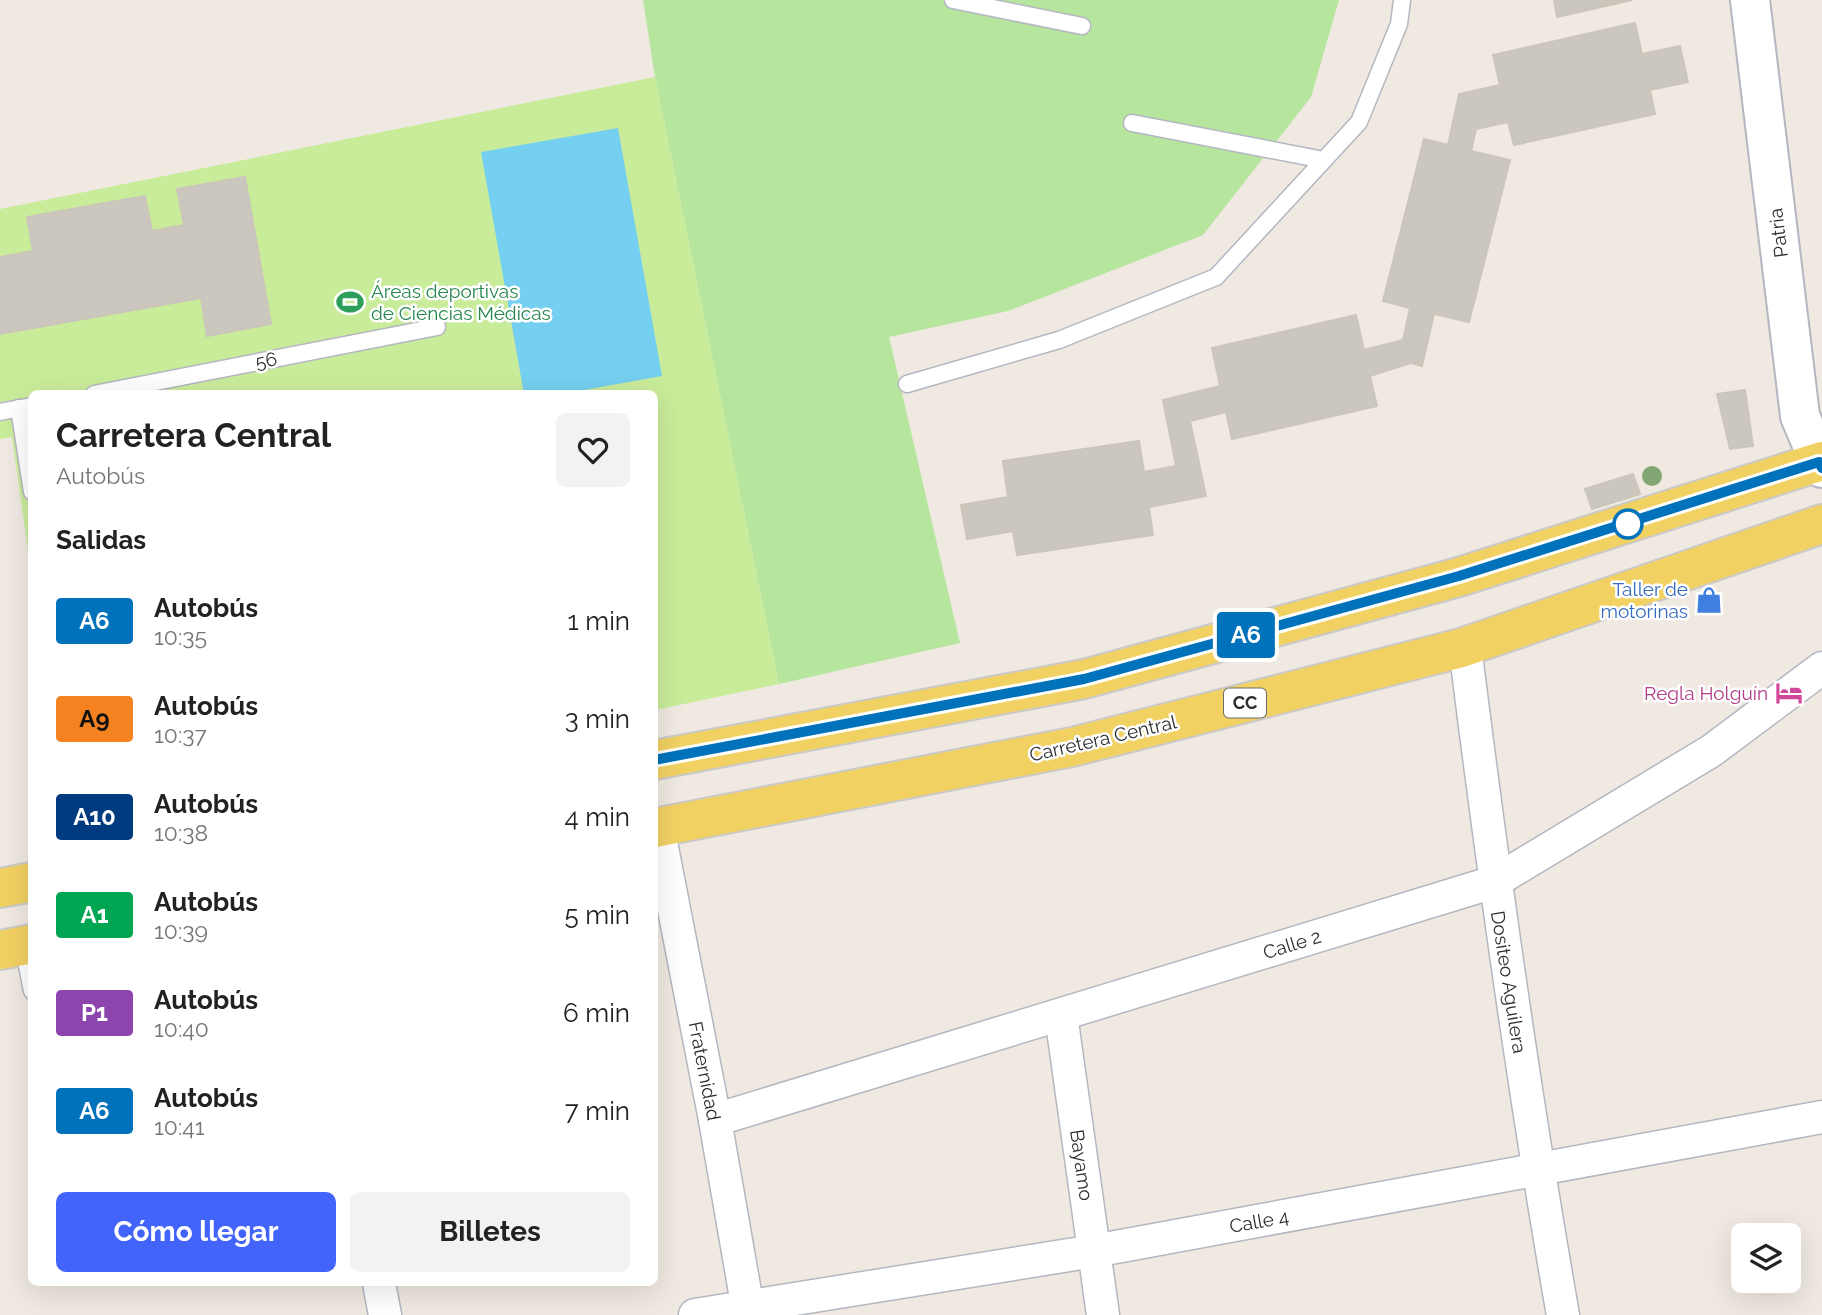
<!DOCTYPE html>
<html lang="es">
<head>
<meta charset="utf-8">
<style>
	:root { --surface:#fff; --page:#f2f2f2; --text:#222; --muted:#767676; --accent:#4264fb }
	body { margin:0; font-family:Raleway,sans-serif; background:var(--page); color:var(--text); height:100vh; display:flex; flex-direction:column; font-size:26px; white-space:nowrap }
	* { box-sizing:border-box; margin:0 }
	p { font-size:23px; color:var(--muted) }
	.icon { flex:none; width:38px; height:38px; fill:none; stroke:currentColor; stroke-width:2; stroke-linecap:round; stroke-linejoin:round }
	.map { position:relative; flex:1; overflow:hidden }
	.details { position:absolute; left:28px; top:390px; width:630px; height:896px; display:flex; flex-direction:column; background:var(--surface); border-radius:10px; box-shadow:0 7px 28px #0002 }
	.details>* { flex:none }
	.badge { padding:0 14px; border-radius:5px; font-size:24px; line-height:46px }
	.buttons { position:absolute; left:1731px; top:1223px; display:grid; gap:14px }
	.buttons a { display:grid; place-items:center; width:70px; height:70px; border-radius:10px; background:var(--surface); box-shadow:0 7px 28px #0002; font-size:35px }
	.map>.badge { position:absolute; translate:-50% -50%; box-shadow:0 0 0 4px #fff }
	h2 { padding:0 28px; font-size:26px; line-height:63px }
	.round { display:grid; place-items:center; flex:none; width:74px; height:74px; border-radius:10px; background:var(--page) }
	.summary { display:flex; align-items:center; justify-content:space-between; height:119px; padding:0 28px }
	h1 { font-size:33px; font-weight:700; line-height:52px }
	.button { display:flex; gap:14px; margin-top:auto; padding:14px 28px }
	.button a { flex:1; height:80px; border-radius:10px; background:var(--accent); color:#fff; font-size:28px; font-weight:700; line-height:80px; text-align:center }
	.button a+a { background:var(--page); color:var(--text) }
	ul { padding:0; list-style:none }
	li { display:flex; align-items:center; gap:21px; height:98px; padding:0 28px }
	li div { flex:1 }
	li b { display:block; font-size:26px }
	li em { font-style:normal }
	li .badge { min-width:77px; font-weight:700; text-align:center }
	.map>svg:first-child { display:block }
</style>
</head>
<body>
<div class="map">
<svg width="1822" height="1315" viewBox="0 0 1822 1315">
	<rect width="100%" height="100%" fill="#efe9e1"/>
	<path fill="#b6e59e" d="M 643,0 L 1339,0 L 1311,97 L 1203,235 L 1008,311 L 889,337 L 960,643 L 779,684 L 655,77 Z"/>
	<path fill="#c9ec9a" d="M 655,77 L 779,684 L 655,710 L 654,394 L 32,394 L 31,571 L 12,437 L 0,439 L 0,209 Z"/>
	<path fill="#75cff0" d="M 618,128 L 662,376 L 562,394 L 524,394 L 481,152 Z"/>
	<g fill="#cbc7bf" stroke="#cbc5ba" stroke-width="2">
		<path d="M 1554,0 L 1632,0 L 1557,17 Z"/>
		<path d="M 1635,23 L 1642,54 L 1680,46 L 1688,82 L 1650,90 L 1655,114 L 1514,145 L 1508,122 L 1476,129 L 1471,151 L 1510,160 L 1469,322 L 1434,314 L 1422,366 L 1411,363 L 1370,376 L 1377,406 L 1232,439 L 1226,412 L 1190,421 L 1206,496 L 1149,507 L 1153,535 L 1017,555 L 1013,531 L 967,539 L 961,505 L 1008,497 L 1003,461 L 1139,441 L 1144,472 L 1176,466 L 1163,400 L 1220,386 L 1212,348 L 1356,315 L 1364,350 L 1403,340 L 1410,308 L 1383,301 L 1424,139 L 1448,145 L 1459,94 L 1500,85 L 1493,55 Z"/>
		<path d="M 245,177 L 271,324 L 207,336 L 201,298 L 0,334 L 0,257 L 33,251 L 27,217 L 145,196 L 152,231 L 184,225 L 177,189 Z"/>
		<path d="M 1745,390 L 1753,446 L 1730,449 L 1717,394 Z"/>
		<path d="M 1633,474 L 1640,494 L 1592,509 L 1585,489 Z"/>
	</g>
	<g fill="none" stroke-linecap="round" stroke-linejoin="round">
		<defs>
			<g id="lane">
				<path d="M 953,0 L 1082,26"/>
				<path d="M 1132,123 L 1324,160"/>
				<path d="M 907,384 L 1059,340 L 1216,277 L 1359,122 L 1399,24 L 1402,0"/>
				<path d="M 94,394 L 437,327"/>
				<path d="M 19,408 L 32,492"/>
				<path d="M 0,412 L 32,406"/>
				<path d="M 23,945 L 32,991"/>
			</g>
			<g id="street">
				<path d="M 1465,647 C 1493,871 1524,1093 1563,1315"/>
				<path d="M 658,827 L 715,1120 L 749,1315"/>
				<path d="M 1061,1015 L 1103,1315"/>
				<path d="M 715,1120 L 1494,882 L 1711,751 L 1822,668"/>
				<path d="M 379,1283 L 385,1315"/>
				<path d="M 695,1315 L 1094,1251 L 1822,1117"/>
			</g>
			<path id="secondary" d="M 1750,0 L 1800,416 L 1822,468"/>
			<g id="primary">
				<path d="M 654,760 L 1084,679 L 1459,577 L 1822,461"/>
				<path d="M 654,828 L 1072,747 L 1461,648 L 1822,524"/>
				<path d="M 0,888 L 32,882"/>
				<path d="M 0,950 L 32,944"/>
			</g>
		</defs>
		<use href="#lane" stroke="#b4b7c1" stroke-width="19"/>
		<use href="#street" stroke="#b4b7c1" stroke-width="35"/>
		<use href="#secondary" stroke="#b4b7c1" stroke-width="42"/>
		<use href="#primary" stroke="#c9c9c9" stroke-width="42"/>
		<use href="#lane" stroke="#fff" stroke-width="16"/>
		<use href="#street" stroke="#fff" stroke-width="32"/>
		<use href="#secondary" stroke="#fff" stroke-width="38"/>
		<use href="#primary" stroke="#f2d163" stroke-width="38"/>
	</g>
	<circle fill="#84a574" cx="1652" cy="476" r="10"/>
	<g fill="none" stroke-linecap="round" stroke-linejoin="round">
		<defs>
			<path id="line" d="M 654,760 L 1084,679 L 1459,576 L 1819,462 L 1822,468"/>
		</defs>
		<use href="#line" stroke="#fff" stroke-width="16"/>
		<use href="#line" stroke="#0072bc" stroke-width="10"/>
	</g>
	<defs>
		<symbol id="stadium-bare" viewBox="-9 -9 18 18"><path d="M0-5a6.5 5 0 1 0 0 10a6.5 5 0 1 0 0-10ZM-3.5-1.8h7v3.6h-7Z" fill="#2e9e5b" stroke="#fff" stroke-width="2.5" paint-order="stroke"/></symbol>
		<symbol id="shop-bare" viewBox="-9 -9 18 18"><path d="M-5-2.5h2.3a2.7 3.5 0 0 1 5.4 0H5L5.5 6h-11ZM-1.5-2.5h3a1.5 2.3 0 0 0-3 0Z" fill="#3f7fe0" stroke="#fff" stroke-width="2.5" paint-order="stroke"/></symbol>
		<symbol id="hotel-bare" viewBox="-9 -9 18 18"><path d="M-6-4.5h1.5V1H6V5H4.5V3h-9V5H-6ZM-4 0a1.8 1.8 0 1 1 3.6 0ZM.5 0V-2.5h3Q6-2.5 6 0Z" fill="#d1479c" stroke="#fff" stroke-width="2.5" paint-order="stroke"/></symbol>
	</defs>
	<g fill-rule="evenodd">
		<use href="#stadium-bare" x="331" y="283" width="38" height="38"/>
		<use href="#shop-bare" x="1690" y="581" width="38" height="38"/>
		<use href="#hotel-bare" x="1770" y="674" width="38" height="38"/>
	</g>
	<circle fill="#fff" stroke="#0072bc" stroke-width="3.5" cx="1628" cy="524" r="14"/>
	<g text-anchor="middle" stroke-width="5" stroke-linejoin="round" paint-order="stroke">
		<rect fill="#fff" stroke="#6d6d6d" stroke-width="2" x="1224" y="688.5" width="42" height="29" rx="5"/>
		<g font-size="18" font-weight="bold" fill="#2e2e2e">
			<text x="1245" y="709">CC</text>
		</g>
		<g font-size="19" fill="#2e2e2e" stroke="#fff">
			<text transform="translate(1778 233) rotate(-97)" y="7">Patria</text>
			<text transform="translate(266 360) rotate(-11)" y="7">56</text>
			<text transform="translate(1103 738) rotate(-13)" y="7">Carretera Central</text>
			<text transform="translate(1292 944) rotate(-17)" y="7">Calle 2</text>
			<text transform="translate(1509 982) rotate(81)" y="7">Dositeo Aguilera</text>
			<text transform="translate(705 1071) rotate(79)" y="7">Fraternidad</text>
			<text transform="translate(1082 1165) rotate(82)" y="7">Bayamo</text>
			<text transform="translate(1259 1221) rotate(-10)" y="7">Calle 4</text>
		</g>
		<g font-size="19" fill="#27864d" stroke="#fff" text-anchor="start">
			<text x="371" y="298">Áreas deportivas<tspan x="371" dy="22">de Ciencias Médicas</tspan></text>
		</g>
		<g font-size="19" fill="#366cbe" stroke="#fff" text-anchor="end">
			<text x="1688" y="596">Taller de<tspan x="1688" dy="22">motorinas</tspan></text>
		</g>
		<g font-size="19" fill="#b23c85" stroke="#fff" text-anchor="end">
			<text x="1768" y="700">Regla Holguín</text>
		</g>
	</g>
</svg>
<div class="buttons">
<a><svg class="icon" aria-label="layers" viewBox="0 0 24 24"><path d="M12 4l9 5-9 5-9-5zM3 14l9 5 9-5"/></svg></a>
</div>
<b class="badge" style="left:1246px;top:635px;background:#0072bc;color:#fff">A6</b>
<section class="details">
<div class="summary"><div><h1>Carretera Central</h1><p>Autobús</p></div><a class="round"><svg class="icon" aria-label="heart" viewBox="0 0 24 24"><path d="M12 20l-8-8c-3-5 5-10 8-4 3-6 11-1 8 4z"/></svg></a></div>
<h2>Salidas</h2>
<ul>
<li><span class="badge" style="background:#0072bc;color:#fff">A6</span><div><b>Autobús</b><p>10:35</p></div><em>1 min</em></li>
<li><span class="badge" style="background:#f58220;color:#111">A9</span><div><b>Autobús</b><p>10:37</p></div><em>3 min</em></li>
<li><span class="badge" style="background:#003b80;color:#fff">A10</span><div><b>Autobús</b><p>10:38</p></div><em>4 min</em></li>
<li><span class="badge" style="background:#00a651;color:#fff">A1</span><div><b>Autobús</b><p>10:39</p></div><em>5 min</em></li>
<li><span class="badge" style="background:#8e44ad;color:#fff">P1</span><div><b>Autobús</b><p>10:40</p></div><em>6 min</em></li>
<li><span class="badge" style="background:#0072bc;color:#fff">A6</span><div><b>Autobús</b><p>10:41</p></div><em>7 min</em></li>
</ul>
<div class="button"><a>Cómo llegar</a><a>Billetes</a></div>
</section>
</div>
</body>
</html>
